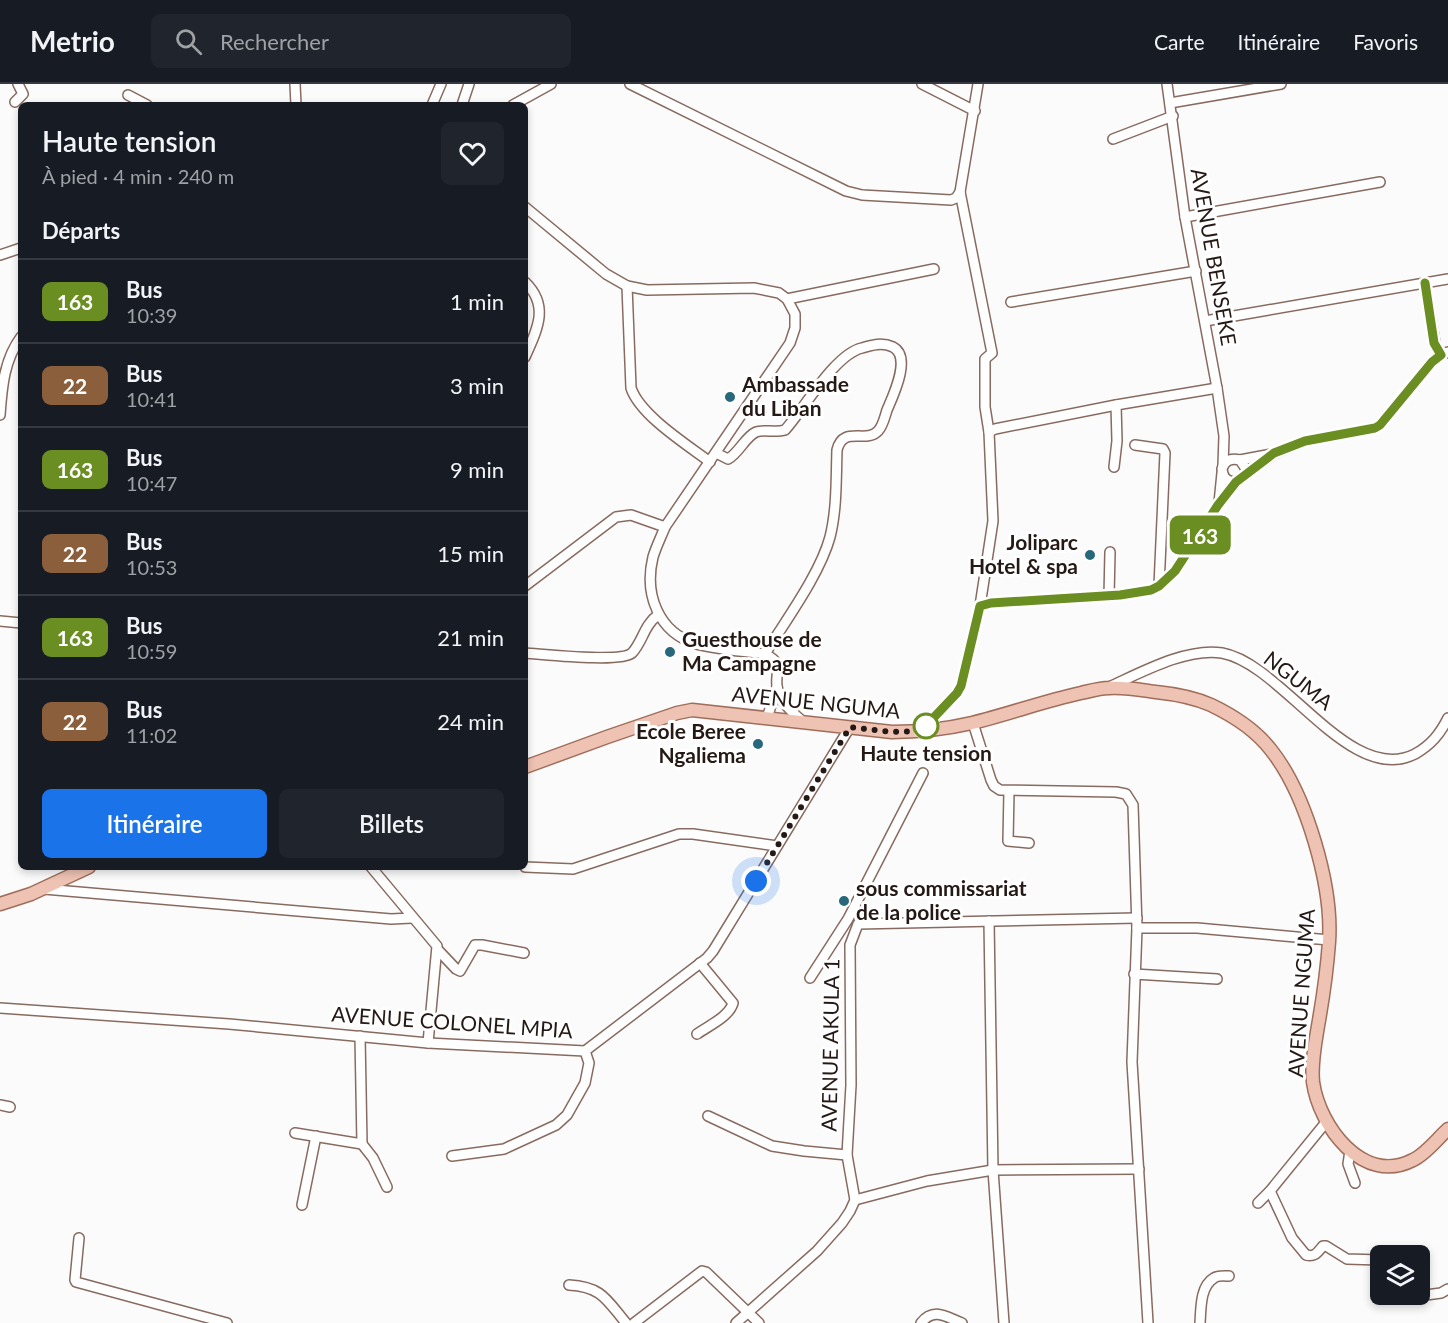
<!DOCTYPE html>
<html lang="fr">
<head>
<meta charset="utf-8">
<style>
	:root { --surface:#171b24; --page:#20242c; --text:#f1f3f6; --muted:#9ea1a6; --line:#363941; --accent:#1a73e8 }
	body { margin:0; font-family:Lato,sans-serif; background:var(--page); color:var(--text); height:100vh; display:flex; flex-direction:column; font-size:22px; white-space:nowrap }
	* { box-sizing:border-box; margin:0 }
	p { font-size:20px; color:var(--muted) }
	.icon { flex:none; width:33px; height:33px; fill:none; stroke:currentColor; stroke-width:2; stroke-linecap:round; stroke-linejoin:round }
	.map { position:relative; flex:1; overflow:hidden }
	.details { position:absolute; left:18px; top:18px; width:510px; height:768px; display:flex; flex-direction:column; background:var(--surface); border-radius:9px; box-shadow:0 3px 9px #0003 }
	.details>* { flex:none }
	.badge { padding:0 12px; border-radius:9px; font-size:21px; line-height:39px }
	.tools { position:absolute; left:1370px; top:1161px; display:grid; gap:12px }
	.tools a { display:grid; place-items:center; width:60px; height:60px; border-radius:9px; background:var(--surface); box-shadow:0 3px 9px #0003; font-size:30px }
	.you { position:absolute; width:30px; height:30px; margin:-15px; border:4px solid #fff; border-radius:50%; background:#1a73e8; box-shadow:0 0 0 9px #1a73e833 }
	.map>.badge { position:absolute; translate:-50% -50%; box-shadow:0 0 0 3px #fff }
	h2 { padding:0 24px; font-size:22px; line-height:54px }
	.round { display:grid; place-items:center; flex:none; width:63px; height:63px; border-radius:9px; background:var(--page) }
	.summary { display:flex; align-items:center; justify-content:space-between; height:102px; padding:0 24px }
	h1 { font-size:28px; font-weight:600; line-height:45px }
	.button { display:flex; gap:12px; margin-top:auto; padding:12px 24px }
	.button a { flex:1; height:69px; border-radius:9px; background:var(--accent); color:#fff; font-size:24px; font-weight:600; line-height:69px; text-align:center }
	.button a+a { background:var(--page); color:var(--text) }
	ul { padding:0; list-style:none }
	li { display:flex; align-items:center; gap:18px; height:84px; padding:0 24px; border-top:2px solid var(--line) }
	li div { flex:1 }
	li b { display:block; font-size:22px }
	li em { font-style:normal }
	li .badge { min-width:66px; font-weight:700; text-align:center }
	header { display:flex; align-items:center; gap:36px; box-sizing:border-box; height:84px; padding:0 30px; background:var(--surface); border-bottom:2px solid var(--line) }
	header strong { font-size:28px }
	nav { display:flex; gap:33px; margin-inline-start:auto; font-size:21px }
	.search { width:420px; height:54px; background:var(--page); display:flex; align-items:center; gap:15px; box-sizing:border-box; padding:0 21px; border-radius:9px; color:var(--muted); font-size:22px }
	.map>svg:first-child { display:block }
</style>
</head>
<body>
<header>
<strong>Metrio</strong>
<div class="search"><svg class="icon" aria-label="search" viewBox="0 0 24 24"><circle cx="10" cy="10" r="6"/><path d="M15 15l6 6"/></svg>Rechercher</div>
<nav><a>Carte</a><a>Itinéraire</a><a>Favoris</a></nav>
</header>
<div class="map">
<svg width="1448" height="1239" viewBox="0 0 1448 1239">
	<rect width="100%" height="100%" fill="#fbfbfb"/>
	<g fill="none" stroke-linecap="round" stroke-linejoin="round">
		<defs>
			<g id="minor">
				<path d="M 295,0 L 296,21"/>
				<path d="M 630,0 L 846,107 L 862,111 L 951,116 L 956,114 L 960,108 L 978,0"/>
				<path d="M 922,0 L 975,27"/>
				<path d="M 1167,0 L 1185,133 L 1217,304 L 1224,352 L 1223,381"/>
				<path d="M 128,11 L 147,21"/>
				<path d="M 15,18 L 23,10 L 18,0"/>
				<path d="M 1170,19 L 1281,0"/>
				<path d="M 432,21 L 441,0"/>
				<path d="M 462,21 L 469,0"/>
				<path d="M 513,21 L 551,0"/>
				<path d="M 1113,55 L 1173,32"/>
				<path d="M 525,123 L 606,190 L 627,202 L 647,206 L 754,204 L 779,209 L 787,215 L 795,230 L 795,244 L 790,259 L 665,443 C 661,453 656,463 653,473 C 644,510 658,548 696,560 C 718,566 743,567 765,570 C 785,580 775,586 777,602 C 779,617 792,628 802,637"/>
				<path d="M 1185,133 L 1380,98"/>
				<path d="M 0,171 L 21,164"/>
				<path d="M 525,198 C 550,222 537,246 525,273"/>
				<path d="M 1425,199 L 1435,259 L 1441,271"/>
				<path d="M 627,202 L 631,304 C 640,331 686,360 710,378"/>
				<path d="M 787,215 L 934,185"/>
				<path d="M 1011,218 L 1196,187"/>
				<path d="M 1205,237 L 1448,195"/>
				<path d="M 0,331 C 2,303 4,276 21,253"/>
				<path d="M 989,348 L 995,345 L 1116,321 L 1217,304"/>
				<path d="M 1135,361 L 1163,365 L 1165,369 L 1159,502"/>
				<path d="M 716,369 L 728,375 C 739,369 745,353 756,348 C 763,345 775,349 785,346 C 804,325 835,270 862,264 C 872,261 882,258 893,263 C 912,273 893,312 887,326 C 885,332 883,342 878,347 C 866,360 843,341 837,366 C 836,395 837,425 830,453 C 820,490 786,536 765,570"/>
				<path d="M 1240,376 L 1272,370"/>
				<path d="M 1114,383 L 1117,357 L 1116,321"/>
				<path d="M 1236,398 C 1227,398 1223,394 1222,385 C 1225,376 1231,374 1240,376 L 1246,385 L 1245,391"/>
				<path d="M 1219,419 L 1222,389"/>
				<path d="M 525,502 L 616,433 L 631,431 L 665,443"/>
				<path d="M 1109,512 L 1110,468"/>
				<path d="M 980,522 L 991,519 L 1120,511 L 1151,506 L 1164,498 L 1175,487 L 1218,421 L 1236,398 L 1274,370 L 1305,357 L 1375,344 L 1380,341 L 1432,278 L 1441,271 L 1448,268"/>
				<path d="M 0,537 L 21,539"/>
				<path d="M 525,569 C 543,570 621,579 632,569 C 643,557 644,541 658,531"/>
				<path d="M 1109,603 C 1140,589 1187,563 1222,569 C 1283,580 1350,703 1415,670 C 1431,661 1440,650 1448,634"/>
				<path d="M 767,634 L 777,603"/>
				<path d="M 973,639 L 991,696 L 994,702 L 1000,706 L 1116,708 L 1126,710 L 1133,721 L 1137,844 L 1132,978 L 1148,1239"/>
				<path d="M 921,647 L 957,609 L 961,602 L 980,522 L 993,437 L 989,348 L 985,323 L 985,275 L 992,269 L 960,108"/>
				<path d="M 1009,707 L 1008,757 L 1029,759"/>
				<path d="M 371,783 L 437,862 L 428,959"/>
				<path d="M 525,783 L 573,785 L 679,750 L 693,750 L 777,762"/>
				<path d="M 44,805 L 391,835 L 412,834"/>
				<path d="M 989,837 L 993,1086 L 1004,1239"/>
				<path d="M 1137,844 L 1197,844 L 1329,856"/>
				<path d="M 438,866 L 456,885 L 460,887 L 475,861 L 482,861 L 524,869"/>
				<path d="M 1134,890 L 1217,895"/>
				<path d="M 810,894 L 848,835 L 923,689"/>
				<path d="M 0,924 L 229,940 L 428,959 L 585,967 L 707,874 L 713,867 L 850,643"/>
				<path d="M 697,950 C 708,942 729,933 733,919 L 700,879"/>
				<path d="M 360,952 L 362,1060"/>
				<path d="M 0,1021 L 10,1023"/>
				<path d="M 708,1032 L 772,1062 L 804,1067 L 847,1071"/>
				<path d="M 295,1049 L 362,1060 L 373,1074 L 387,1103"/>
				<path d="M 1350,1067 L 1348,1080 L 1355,1099"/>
				<path d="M 452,1072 L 504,1065 L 556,1041 L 567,1031 L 585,999 L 589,979 L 585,967"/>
				<path d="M 1270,1107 L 1292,1154 L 1306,1171 C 1315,1173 1317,1169 1323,1162 L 1326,1162 L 1347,1175 L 1380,1176"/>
				<path d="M 855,1116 L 927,1097 L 993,1086 L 1139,1085"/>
				<path d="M 1258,1119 L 1270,1107 L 1327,1037"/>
				<path d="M 302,1121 L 316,1052"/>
				<path d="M 79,1154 L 75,1196 L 76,1198 L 227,1239"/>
				<path d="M 569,1201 C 602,1203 606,1215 626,1239"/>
				<path d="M 1426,1211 L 1441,1209 L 1448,1205"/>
				<path d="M 634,1239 L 702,1187 L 706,1188 L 759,1239"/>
				<path d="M 736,1239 L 817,1167 L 842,1139 L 850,1127 L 855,1116 L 847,1071 L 851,1001 L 850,861 L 858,840 L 1137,834"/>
				<path d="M 921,1239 C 934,1223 946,1233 962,1239"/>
				<path d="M 1200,1239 C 1201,1225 1200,1202 1214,1194 C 1218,1191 1225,1192 1229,1192"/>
			</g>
			<g id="major">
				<path d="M 525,683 L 607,653 L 677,629 L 692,626 L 892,648 C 919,648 946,645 972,639 C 1009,630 1044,617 1081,609 C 1090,607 1100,604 1109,604 C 1125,603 1141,606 1156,608 C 1175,610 1193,613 1211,621 C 1234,632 1255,645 1271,666 C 1306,710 1333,802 1329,858 C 1327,886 1323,914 1318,942 C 1315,960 1311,980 1313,998 C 1319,1042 1363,1102 1413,1076 C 1426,1070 1437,1055 1448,1045"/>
				<path d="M 0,820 L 31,810 L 89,783"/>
			</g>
		</defs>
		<use href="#minor" stroke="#886b60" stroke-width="12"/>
		<use href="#major" stroke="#a06e5b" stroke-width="15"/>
		<use href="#minor" stroke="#fff" stroke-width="9"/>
		<use href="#major" stroke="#eec3b3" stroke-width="12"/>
	</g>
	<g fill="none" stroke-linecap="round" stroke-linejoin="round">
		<defs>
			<path id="line" d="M 921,647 L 957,609 L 961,602 L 980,522 L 991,519 L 1120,511 L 1151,506 L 1159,502 L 1175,487 L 1218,421 L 1236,398 L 1274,369 L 1305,357 L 1375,344 L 1380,341 L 1432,278 L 1441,271 L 1434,259 L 1425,199"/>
		</defs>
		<use href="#line" stroke="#fff" stroke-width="14"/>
		<use href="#line" stroke="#6b8e23" stroke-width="9"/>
		<path stroke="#251915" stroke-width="6" stroke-dasharray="0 10.8" d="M 756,797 L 850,643 L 892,648 L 921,647 L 926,642"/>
	</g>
	<g fill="#27687c" stroke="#fff" stroke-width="2">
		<circle cx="730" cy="313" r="6"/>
		<circle cx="1090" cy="471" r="6"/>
		<circle cx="670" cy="568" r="6"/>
		<circle cx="758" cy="660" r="6"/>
		<circle cx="844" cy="817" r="6"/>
	</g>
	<circle fill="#fff" stroke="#6b8e23" stroke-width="3" cx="926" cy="642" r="12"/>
	<g text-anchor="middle" stroke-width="6" stroke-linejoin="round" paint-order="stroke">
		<g font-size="21" fill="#251915" stroke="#fff">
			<text transform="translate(1213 173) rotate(80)" y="7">AVENUE BENSEKE</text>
			<text transform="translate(1298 597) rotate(38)" y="7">NGUMA</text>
			<text transform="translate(816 619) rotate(6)" y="7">AVENUE NGUMA</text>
			<text transform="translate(1302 909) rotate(-86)" y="7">AVENUE NGUMA</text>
			<text transform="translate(452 939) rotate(4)" y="7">AVENUE COLONEL MPIA</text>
			<text transform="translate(831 961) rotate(-89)" y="7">AVENUE AKULA 1</text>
		</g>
		<g font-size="21" font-weight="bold" fill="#251915" stroke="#fff" text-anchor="start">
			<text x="742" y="308">Ambassade<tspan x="742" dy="24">du Liban</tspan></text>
			<text x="1078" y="466" text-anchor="end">Joliparc<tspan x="1078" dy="24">Hotel &amp; spa</tspan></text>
			<text x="682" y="563">Guesthouse de<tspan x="682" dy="24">Ma Campagne</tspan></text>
			<text x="746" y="655" text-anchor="end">Ecole Beree<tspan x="746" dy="24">Ngaliema</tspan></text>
			<text x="856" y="812">sous commissariat<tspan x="856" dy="24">de la police</tspan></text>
		</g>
		<g font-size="21" font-weight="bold" fill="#251915" stroke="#fff">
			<text x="926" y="677">Haute tension</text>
		</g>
	</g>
</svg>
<div class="tools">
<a><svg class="icon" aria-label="layers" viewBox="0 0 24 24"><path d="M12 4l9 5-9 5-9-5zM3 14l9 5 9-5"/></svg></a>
</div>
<div class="you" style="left:756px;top:797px"></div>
<b class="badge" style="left:1200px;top:451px;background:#6b8e23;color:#fff">163</b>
<section class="details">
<div class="summary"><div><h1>Haute tension</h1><p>À pied · 4 min · 240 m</p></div><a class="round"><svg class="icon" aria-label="heart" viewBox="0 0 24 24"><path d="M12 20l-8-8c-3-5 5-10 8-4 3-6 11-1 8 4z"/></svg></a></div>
<h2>Départs</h2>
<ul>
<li><span class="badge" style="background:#6b8e23;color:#fff">163</span><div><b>Bus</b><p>10:39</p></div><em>1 min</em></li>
<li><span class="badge" style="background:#8b5e3c;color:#fff">22</span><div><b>Bus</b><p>10:41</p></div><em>3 min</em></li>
<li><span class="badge" style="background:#6b8e23;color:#fff">163</span><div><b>Bus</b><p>10:47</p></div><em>9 min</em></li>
<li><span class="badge" style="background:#8b5e3c;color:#fff">22</span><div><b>Bus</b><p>10:53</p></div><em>15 min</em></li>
<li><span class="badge" style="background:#6b8e23;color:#fff">163</span><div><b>Bus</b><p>10:59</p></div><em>21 min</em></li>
<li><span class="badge" style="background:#8b5e3c;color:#fff">22</span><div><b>Bus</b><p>11:02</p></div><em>24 min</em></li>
</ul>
<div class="button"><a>Itinéraire</a><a>Billets</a></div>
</section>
</div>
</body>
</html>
